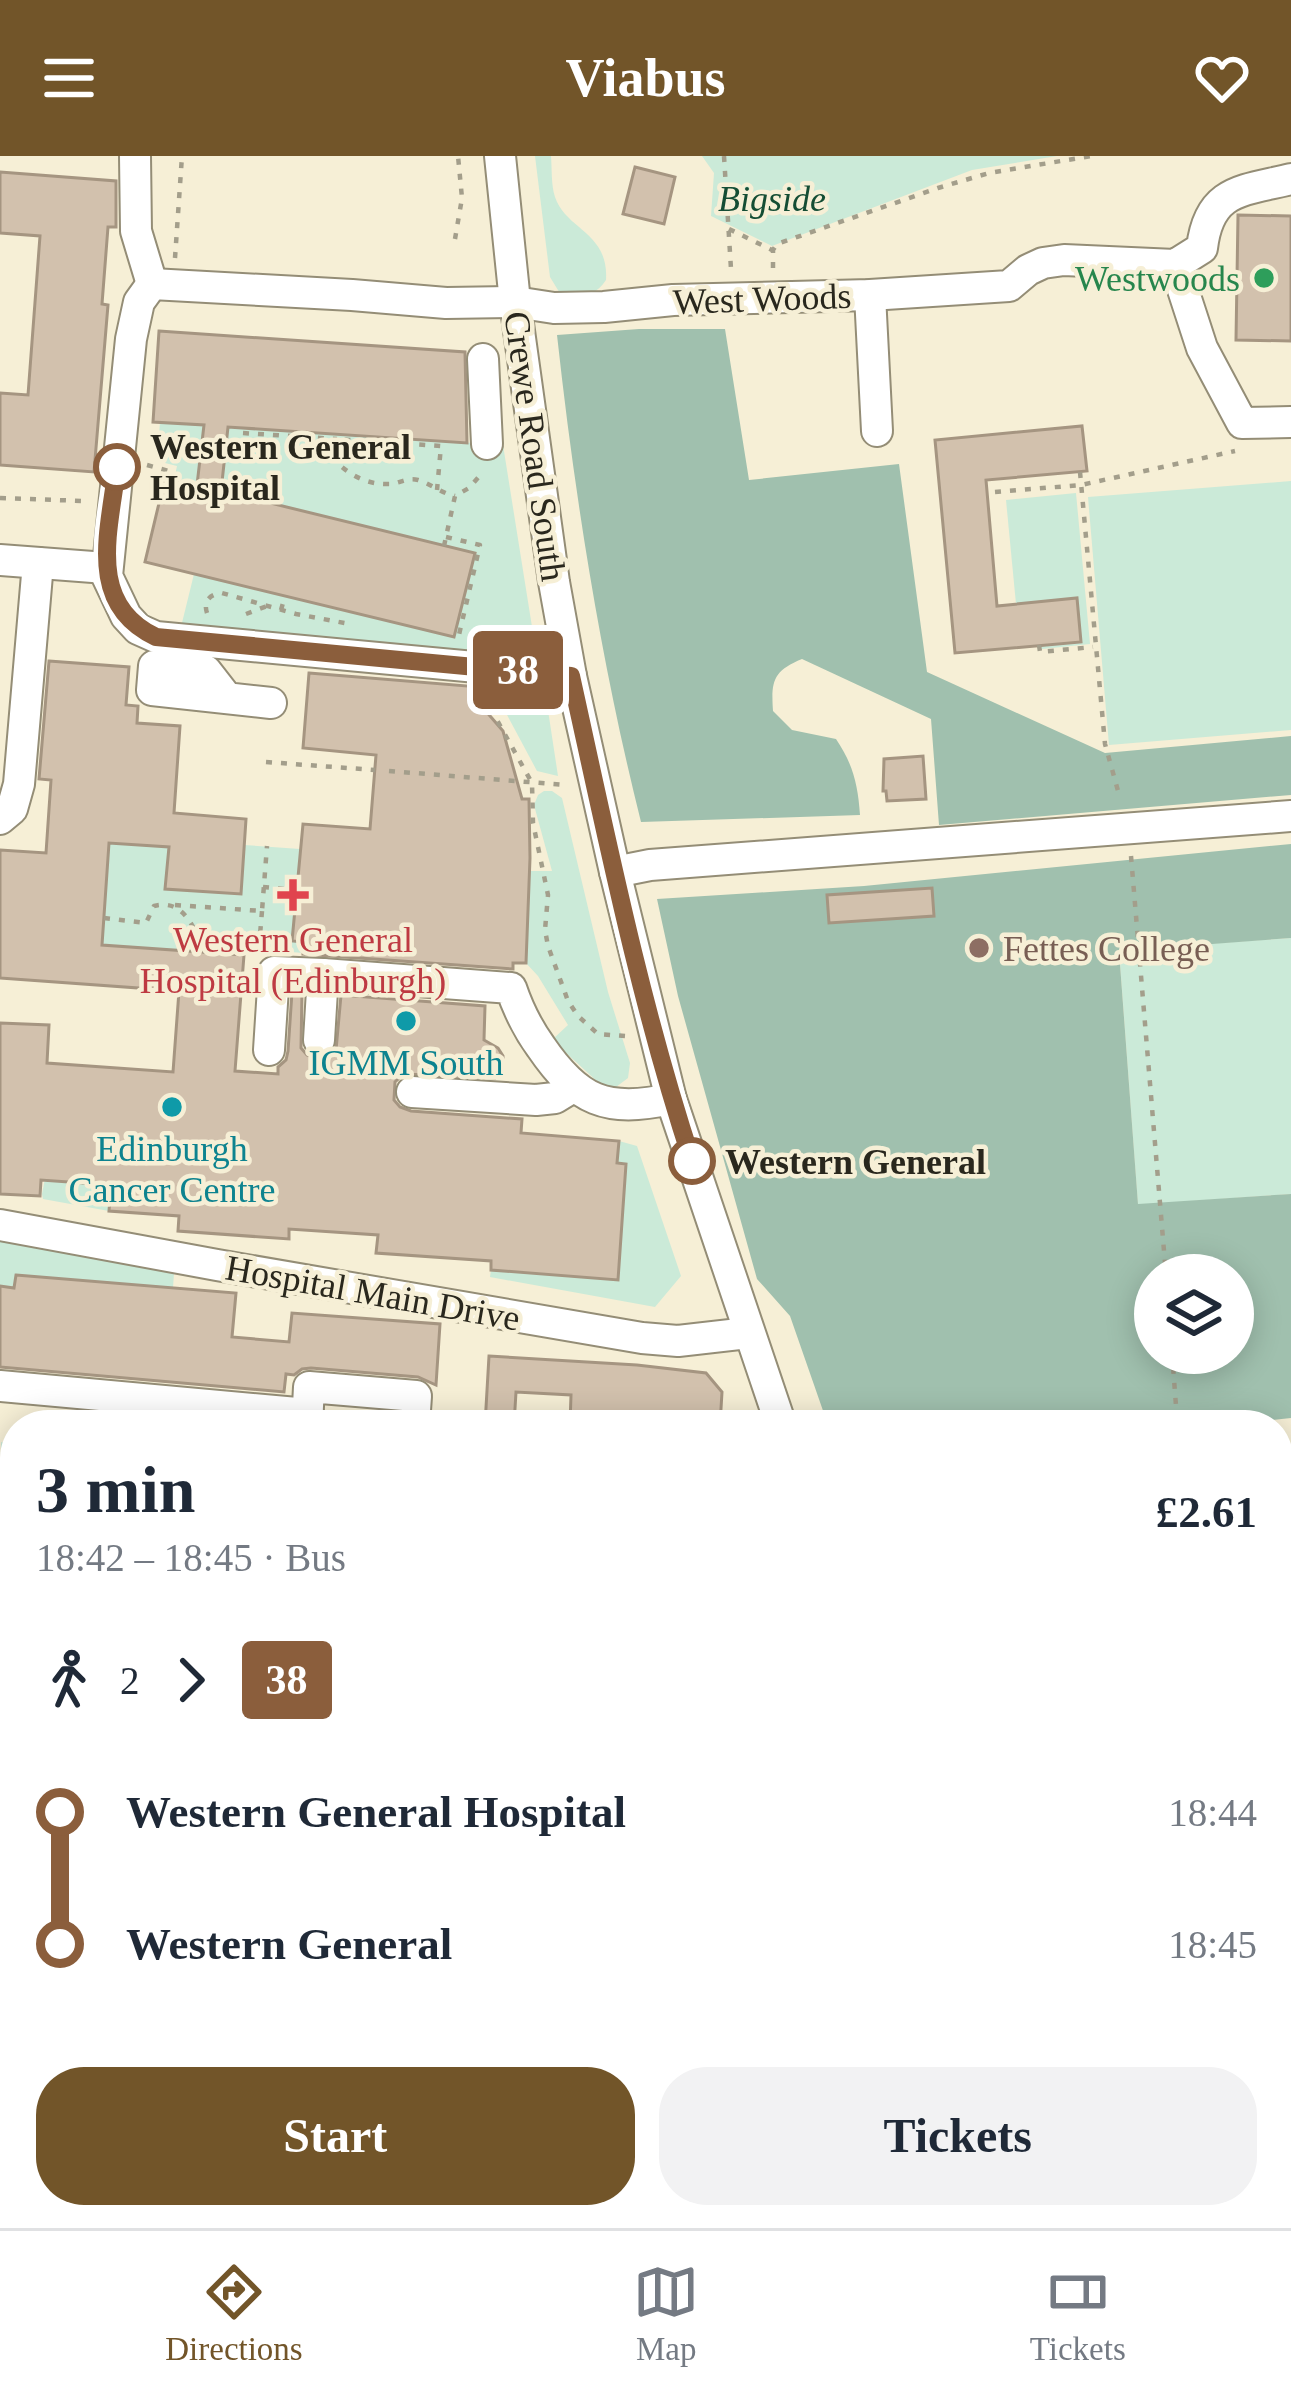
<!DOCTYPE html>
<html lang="en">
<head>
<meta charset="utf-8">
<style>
	:root { --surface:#fff; --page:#f2f2f3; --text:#1f2937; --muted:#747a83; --line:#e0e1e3; --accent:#725529 }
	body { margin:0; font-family:Georgia,serif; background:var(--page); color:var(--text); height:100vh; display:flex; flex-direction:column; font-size:45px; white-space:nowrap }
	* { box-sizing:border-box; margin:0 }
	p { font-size:39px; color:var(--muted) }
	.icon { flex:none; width:66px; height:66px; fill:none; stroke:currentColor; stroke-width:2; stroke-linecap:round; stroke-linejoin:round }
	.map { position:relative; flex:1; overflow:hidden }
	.details { position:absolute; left:0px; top:1254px; width:1293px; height:819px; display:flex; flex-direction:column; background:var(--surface); border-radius:48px 48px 0 0; box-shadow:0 6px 30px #0003 }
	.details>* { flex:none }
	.badge { padding:0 24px; border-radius:9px; font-size:42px; line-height:78px }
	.fabs { position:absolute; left:1134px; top:1098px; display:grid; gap:24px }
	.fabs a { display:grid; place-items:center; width:120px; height:120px; border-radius:50%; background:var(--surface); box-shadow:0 6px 30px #0003; font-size:60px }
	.map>.badge { position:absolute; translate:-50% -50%; box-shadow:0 0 0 6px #fff }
	.legs { display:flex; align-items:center; gap:18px; height:132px; padding:0 36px; font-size:39px }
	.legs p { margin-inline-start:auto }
	.summary { display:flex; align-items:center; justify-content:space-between; height:204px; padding:0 36px }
	h1 { font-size:66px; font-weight:800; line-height:90px }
	.action { display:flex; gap:24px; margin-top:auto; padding:24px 36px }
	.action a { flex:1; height:138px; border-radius:48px; background:var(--accent); color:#fff; font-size:48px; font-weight:800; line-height:138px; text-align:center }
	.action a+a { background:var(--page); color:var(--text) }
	ul { padding:0 36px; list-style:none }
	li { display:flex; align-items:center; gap:42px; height:132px; font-size:45px }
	li i { display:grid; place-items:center; width:18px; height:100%; margin:0 15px; background:currentColor }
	li i::after { content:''; width:30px; height:30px; margin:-15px; border:9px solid; border-radius:50%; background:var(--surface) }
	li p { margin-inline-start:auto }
	li:first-child i { background:linear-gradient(#0000 50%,currentColor 0) }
	li:last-child i { background:linear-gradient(currentColor 50%,#0000 0) }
	header { display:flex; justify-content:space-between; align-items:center; height:156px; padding:0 36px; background:var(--accent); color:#fff; font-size:54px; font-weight:800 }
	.menu { display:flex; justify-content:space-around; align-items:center; height:168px; border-top:3px solid var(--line); background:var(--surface); font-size:33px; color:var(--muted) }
	.menu a { display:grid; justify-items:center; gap:6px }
	.menu .active { color:var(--accent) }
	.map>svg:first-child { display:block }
</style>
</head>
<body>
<header><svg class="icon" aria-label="menu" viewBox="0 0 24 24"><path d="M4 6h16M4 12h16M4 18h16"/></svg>Viabus<svg class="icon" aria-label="heart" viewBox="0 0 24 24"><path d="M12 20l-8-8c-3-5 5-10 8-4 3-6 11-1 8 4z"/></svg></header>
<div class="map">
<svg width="1291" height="2072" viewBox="0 0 1291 2072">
	<rect width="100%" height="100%" fill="#f6efd6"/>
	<g fill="#cbead8">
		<path d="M 535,0 L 551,0 C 552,12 551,29 555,41 C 566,74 609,76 606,124 C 594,142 581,140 561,139 L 550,121 Z"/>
		<path d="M 702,0 L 1057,0 L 972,14 L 772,90 L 711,60 L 714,17 Z"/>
		<path d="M 160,266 L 503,289 L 537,502 L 180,475 L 194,418 L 454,481 L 475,398 L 174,324 L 177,310 L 157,305 Z"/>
		<path d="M 1291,325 L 1291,574 L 1109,589 L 1088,341 Z"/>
		<path d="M 1076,337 L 1090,488 L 1042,493 L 1016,448 L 1006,344 Z"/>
		<path d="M 480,530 L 532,535 L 546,541 L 558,620 L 537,615 L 497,540 L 479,538 Z"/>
		<path d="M 544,635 L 552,635 L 562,642 L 608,836 L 630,907 L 628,922 L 616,931 L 600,928 L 552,884 L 568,869 L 538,820 L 526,807 L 530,715 L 552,715 L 534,649 L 538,639 Z"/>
		<path d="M 109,687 L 169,691 L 166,733 L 240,738 L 244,689 L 300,693 L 292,784 L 304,786 L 303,797 L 245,792 L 244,799 L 102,789 Z"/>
		<path d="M 1291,782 L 1291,1038 L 1138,1049 L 1119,794 Z"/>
		<path d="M 54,976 L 111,1029 L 109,1055 L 43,1043 L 42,1038 Z"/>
		<path d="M 619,985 L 637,990 L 681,1120 L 655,1151 L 490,1121 L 491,1114 L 618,1123 L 626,1009 L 617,1007 Z"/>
		<path d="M 0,1083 L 174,1117 L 173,1132 L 16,1119 L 14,1132 L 0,1130 Z"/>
		<path d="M 1,1286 L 13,1289 L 15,1286 L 15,1412 L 0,1410 Z"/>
		<path d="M 1291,1587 L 1291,2072 L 1111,2072 L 1105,2058 L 1278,2058 L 1278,1588 Z"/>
		<path d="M 430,2058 L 985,2058 L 990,2072 L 435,2072 Z"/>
	</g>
	<g fill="#a0c0ae" fill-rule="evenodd">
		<path d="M 639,173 L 725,173 L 749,324 L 899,308 L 927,516 L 1105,597 L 1291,580 L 1291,639 L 939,669 L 931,563 L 802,503 C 773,515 771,525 773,555 L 792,574 L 836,583 C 853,608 858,629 860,659 L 641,666 C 601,506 575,343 557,179 Z"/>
		<path d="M 1291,688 L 1291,782 L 1119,795 L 1138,1048 L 1291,1038 L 1291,1262 L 1229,1269 L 828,1269 L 790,1160 L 757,1123 L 678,840 L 657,743 L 864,730 ZM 1155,1119 L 1233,1119 L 1233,1197 L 1155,1197 Z"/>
	</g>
	<g fill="#d2c1ad" stroke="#a59581" stroke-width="3">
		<path d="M 635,11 L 675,21 L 664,68 L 623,58 Z"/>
		<path d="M 0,16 L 116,25 L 116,71 L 108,71 L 102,148 L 108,149 L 94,316 L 0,309 L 0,237 L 28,239 L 40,80 L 0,77 Z"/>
		<path d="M 1238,59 L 1291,60 L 1291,185 L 1236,184 Z"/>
		<path d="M 159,175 L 465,196 L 467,287 L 228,271 L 221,335 L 475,397 L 454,481 L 145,406 L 165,322 L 197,329 L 204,269 L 153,266 Z"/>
		<path d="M 1082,270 L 1087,315 L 986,324 L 997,450 L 1077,442 L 1081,486 L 955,497 L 935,284 Z"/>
		<path d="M 49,505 L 129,511 L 126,549 L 138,550 L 137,567 L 180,570 L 174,657 L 246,663 L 241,738 L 165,733 L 169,691 L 109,687 L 102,789 L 244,799 L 235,915 L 278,918 L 278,911 L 286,904 L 288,895 L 292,836 L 302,837 L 301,892 L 307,899 L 317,903 L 327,902 L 336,894 L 341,839 L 485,850 L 484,884 L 498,892 L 503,900 L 503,908 L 495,922 L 404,918 L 395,926 L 394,944 L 400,951 L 411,955 L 522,963 L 521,977 L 619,985 L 617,1007 L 626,1008 L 618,1124 L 491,1114 L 491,1105 L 376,1097 L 378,1079 L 289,1073 L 289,1083 L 178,1075 L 179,1060 L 109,1055 L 111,1029 L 41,1024 L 40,1040 L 0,1038 L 0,867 L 49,869 L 47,907 L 173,916 L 179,835 L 0,822 L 0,694 L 46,697 L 51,624 L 39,623 Z"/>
		<path d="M 309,517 L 480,531 L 478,546 L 503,575 L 522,643 L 529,643 L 530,702 L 526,807 L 513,807 L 513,813 L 303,798 L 304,786 L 292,785 L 303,668 L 370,673 L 376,599 L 303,592 Z"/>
		<path d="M 923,600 L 926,643 L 887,645 L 886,635 L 883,635 L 884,603 Z"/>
		<path d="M 932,732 L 934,760 L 829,767 L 827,739 Z"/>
		<path d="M 16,1119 L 236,1137 L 232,1181 L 289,1186 L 292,1157 L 440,1168 L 436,1229 L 418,1221 L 311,1212 L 302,1213 L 294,1219 L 286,1218 L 284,1236 L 0,1211 L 0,1130 L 14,1132 Z"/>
		<path d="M 489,1200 L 637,1209 L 706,1217 L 722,1236 L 720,1269 L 570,1269 L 571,1239 L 516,1236 L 514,1269 L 485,1269 Z"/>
	</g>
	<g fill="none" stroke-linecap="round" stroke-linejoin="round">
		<defs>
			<g id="minor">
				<path d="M 135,0 L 136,75 L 152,128"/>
				<path d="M 500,0 L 515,146 L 554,426 L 571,520 L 615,716 L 671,943 L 781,1269"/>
				<path d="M 1175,109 L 1202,192 L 1242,267 L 1291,266"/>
				<path d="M 152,128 L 352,139 L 446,147 L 515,146 L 554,152 L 604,151 L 673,144 L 870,139 L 1009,130 L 1028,114 L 1043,107 L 1064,104 L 1175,109 L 1202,92 C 1209,33 1242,35 1291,23"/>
				<path d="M 152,128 L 139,146 L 131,183 L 107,420 L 126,460 L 138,473 L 156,481 L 571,520"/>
				<path d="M 870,139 L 877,275"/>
				<path d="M 483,203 L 487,288"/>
				<path d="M 0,404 L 106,412"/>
				<path d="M 227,542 L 206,515 L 154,510 L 152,534 L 271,547"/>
				<path d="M 0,663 L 12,653 L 19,628 L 38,407"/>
				<path d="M 615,716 L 650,709 L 1291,660"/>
				<path d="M 319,884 L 323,818 L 511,832 C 518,853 528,873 541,891 C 578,945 606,957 671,943"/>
				<path d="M 269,894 L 274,816 L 323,818"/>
				<path d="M 412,936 L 536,944 L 555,942 L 573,931"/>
				<path d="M 0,1069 L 217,1109 L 642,1182 L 678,1185 L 748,1177"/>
				<path d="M 0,1230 L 308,1258"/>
				<path d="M 307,1269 L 309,1231 L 416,1240 L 414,1269"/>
				<path d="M 0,1506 L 15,1509"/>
				<path d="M 1278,1552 L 1291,1551"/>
				<path d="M 0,1813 L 15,1807"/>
				<path d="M 1004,2058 L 1008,2069"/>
				<path d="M 1074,2058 L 1079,2072"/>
				<path d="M 384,2072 L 390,2058"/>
			</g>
		</defs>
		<use href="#minor" stroke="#948d76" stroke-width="34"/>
		<g stroke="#a39e8b" stroke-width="4.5" stroke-dasharray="6 9" stroke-linecap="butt">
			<path d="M 724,0 L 731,113"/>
			<path d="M 729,73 L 772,94"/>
			<path d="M 455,83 L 462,42 L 458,0"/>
			<path d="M 175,102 L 182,0"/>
			<path d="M 773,112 L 773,94 L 777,88 L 938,32 L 989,17 L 1091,0"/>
			<path d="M 243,277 L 337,283"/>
			<path d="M 147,309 L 176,317"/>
			<path d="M 1080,316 L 1105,588 L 1120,642"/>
			<path d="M 437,334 L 441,290 L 337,283 L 335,305 C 350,319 367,329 389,328 C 399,328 407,321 418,324 C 431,328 441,337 455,340"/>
			<path d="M 995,336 L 1081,329 L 1235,295"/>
			<path d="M 0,342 L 84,345"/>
			<path d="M 446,381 L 480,389 L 458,483"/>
			<path d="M 444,390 L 455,340 L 469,332 L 482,317"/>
			<path d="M 281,454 L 285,440"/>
			<path d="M 207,457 C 203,445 210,438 222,437 L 296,458 L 350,468"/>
			<path d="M 246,458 L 267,450"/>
			<path d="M 1039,489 L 1040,496 L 1093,491"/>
			<path d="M 478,547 L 488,548 L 532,627 L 533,667 L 548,739 L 545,774 L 548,790 L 568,845 L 578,860 L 598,878 L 625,880"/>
			<path d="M 266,606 L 375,614"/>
			<path d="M 389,615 L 566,629"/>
			<path d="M 1131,700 L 1166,1119"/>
			<path d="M 263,731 L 296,734"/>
			<path d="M 175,749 L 262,755 L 267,690"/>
			<path d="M 104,762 L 146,767 L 154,750 C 185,742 194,774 206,797"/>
			<path d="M 259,791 L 262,755"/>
			<path d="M 1172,1197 L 1177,1263 L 1224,1263 L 1232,1269"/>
			<path d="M 1278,1318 L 1291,1321"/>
		</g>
		<use href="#minor" stroke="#fff" stroke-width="30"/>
	</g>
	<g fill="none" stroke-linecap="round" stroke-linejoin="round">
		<defs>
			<path id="line-1" d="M 117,311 C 110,373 85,448 156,481 L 571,520 C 607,683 640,847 692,1005"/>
		</defs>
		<use href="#line-1" stroke="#fff" stroke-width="27"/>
		<use href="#line-1" stroke="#8b5e3c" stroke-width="18"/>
	</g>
	<circle fill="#2e9e5b" stroke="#f6efd6" stroke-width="4.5" cx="1264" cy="122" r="12"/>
	<g fill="#fff" stroke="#8b5e3c" stroke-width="6">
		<circle cx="117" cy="311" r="21"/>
		<circle cx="692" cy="1005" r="21"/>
	</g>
	<path fill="#e0444e" stroke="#f6efd6" stroke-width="4.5" d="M287 721h12v12h12v12h-12v12h-12v-12h-12v-12h12z"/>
	<circle fill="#8d6e63" stroke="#f6efd6" stroke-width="4.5" cx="979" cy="792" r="12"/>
	<g fill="#0f9aa8" stroke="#f6efd6" stroke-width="4.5">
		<circle cx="406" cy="865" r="12"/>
		<circle cx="172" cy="951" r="12"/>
	</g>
	<g text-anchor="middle" stroke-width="9" stroke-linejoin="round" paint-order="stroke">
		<g font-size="36" font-style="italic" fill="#144d34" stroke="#f6efd6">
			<text x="772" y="55">Bigside</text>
		</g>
		<g font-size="36" fill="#27864d" stroke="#f6efd6" text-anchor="end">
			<text x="1240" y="135">Westwoods</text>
		</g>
		<g font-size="36" fill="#29271d" stroke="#f6efd6">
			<text transform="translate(762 142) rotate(-2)" y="13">West Woods</text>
			<text transform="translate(536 290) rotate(82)" y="13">Crewe Road South</text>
			<text transform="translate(373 1136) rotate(10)" y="13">Hospital Main Drive</text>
		</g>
		<g font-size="36" font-weight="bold" fill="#29271d" stroke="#f6efd6" text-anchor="start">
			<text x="150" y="303">Western General<tspan x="150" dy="41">Hospital</tspan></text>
			<text x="725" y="1018">Western General</text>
		</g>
		<g font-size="36" fill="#be3a42" stroke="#f6efd6">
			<text x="293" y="796">Western General<tspan x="293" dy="41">Hospital (Edinburgh)</tspan></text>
		</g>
		<g font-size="36" fill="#785e54" stroke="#f6efd6" text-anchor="start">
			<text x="1003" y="805">Fettes College</text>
		</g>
		<g font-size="36" fill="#0d838f" stroke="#f6efd6">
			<text x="406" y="919">IGMM South</text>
			<text x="172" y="1005">Edinburgh<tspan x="172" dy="41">Cancer Centre</tspan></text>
		</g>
	</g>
</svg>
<div class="fabs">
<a><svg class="icon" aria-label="layers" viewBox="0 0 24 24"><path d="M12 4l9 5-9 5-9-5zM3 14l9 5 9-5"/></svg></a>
</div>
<b class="badge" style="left:518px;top:514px;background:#8b5e3c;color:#fff">38</b>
<section class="details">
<div class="summary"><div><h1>3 min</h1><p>18:42 – 18:45 · Bus</p></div><b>£2.61</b></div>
<div class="legs"><svg class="icon" aria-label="walk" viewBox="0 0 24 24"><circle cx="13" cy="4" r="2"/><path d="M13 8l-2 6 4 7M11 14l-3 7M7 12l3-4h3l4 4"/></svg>2<svg class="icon" aria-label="forward" viewBox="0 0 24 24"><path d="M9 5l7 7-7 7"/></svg><b class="badge" style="background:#8b5e3c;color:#fff">38</b></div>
<ul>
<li><i style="color:#8b5e3c"></i><b>Western General Hospital</b><p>18:44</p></li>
<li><i style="color:#8b5e3c"></i><b>Western General</b><p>18:45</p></li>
</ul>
<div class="action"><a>Start</a><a>Tickets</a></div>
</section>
</div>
<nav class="menu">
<a class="active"><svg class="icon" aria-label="directions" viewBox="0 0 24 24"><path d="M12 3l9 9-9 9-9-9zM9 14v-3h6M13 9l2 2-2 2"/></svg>Directions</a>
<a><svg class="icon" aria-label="map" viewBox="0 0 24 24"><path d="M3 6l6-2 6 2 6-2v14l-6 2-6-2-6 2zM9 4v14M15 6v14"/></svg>Map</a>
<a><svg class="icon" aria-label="tickets" viewBox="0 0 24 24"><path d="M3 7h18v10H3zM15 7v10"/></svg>Tickets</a>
</nav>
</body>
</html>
